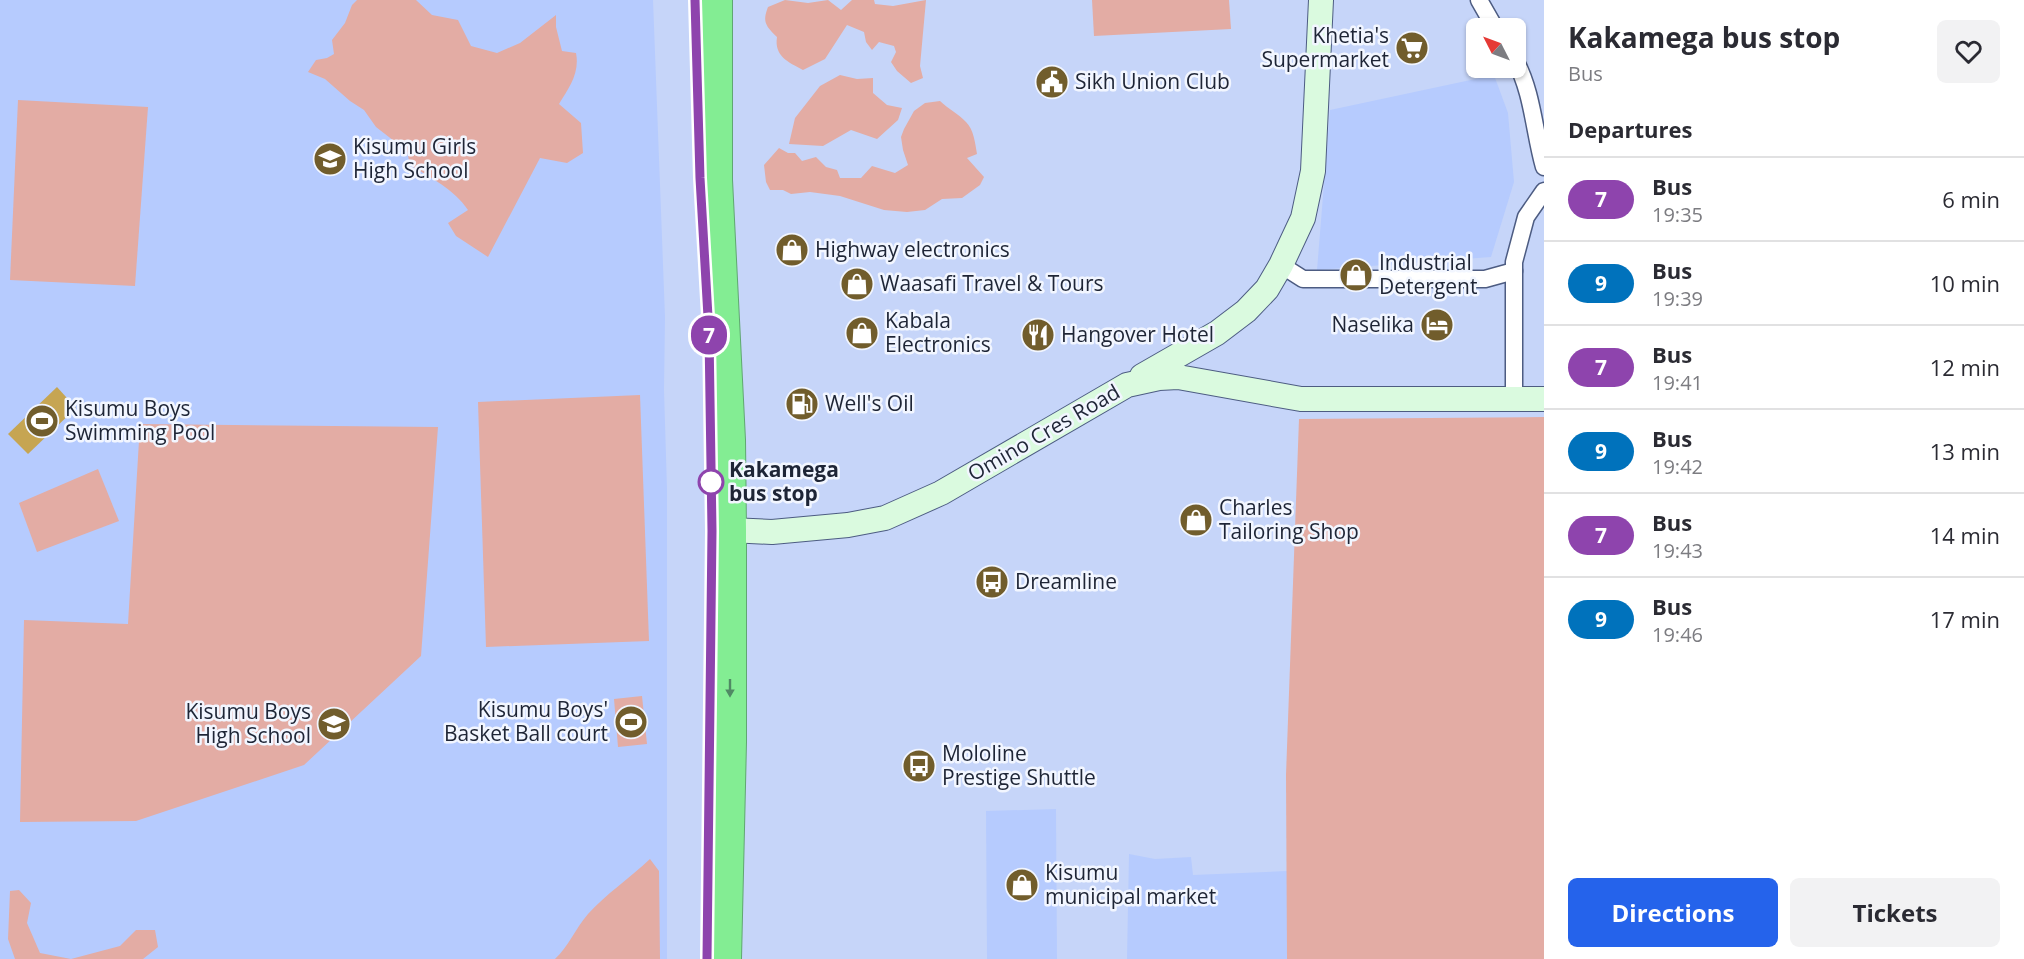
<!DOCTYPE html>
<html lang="en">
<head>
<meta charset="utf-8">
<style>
	:root { --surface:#fff; --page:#f2f2f3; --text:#2b2b33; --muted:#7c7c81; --line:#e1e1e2; --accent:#2563eb }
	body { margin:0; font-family:"Open Sans",sans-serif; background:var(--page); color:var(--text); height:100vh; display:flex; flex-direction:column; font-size:22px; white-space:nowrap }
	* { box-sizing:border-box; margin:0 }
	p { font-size:20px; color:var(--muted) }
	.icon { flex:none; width:33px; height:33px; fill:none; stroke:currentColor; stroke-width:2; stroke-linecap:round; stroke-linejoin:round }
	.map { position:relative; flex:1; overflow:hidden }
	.sheet { display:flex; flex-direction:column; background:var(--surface); width:480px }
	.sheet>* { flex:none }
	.badge { padding:0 12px; border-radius:20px; font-size:21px; line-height:39px }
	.needle { width:39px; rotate:312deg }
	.controls { position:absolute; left:1466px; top:18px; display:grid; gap:12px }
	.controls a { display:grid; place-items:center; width:60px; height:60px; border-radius:9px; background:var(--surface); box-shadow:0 2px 4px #0004; font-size:30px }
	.map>.badge { position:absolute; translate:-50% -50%; box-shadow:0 0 0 3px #fff }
	h2 { padding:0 24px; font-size:22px; line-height:54px }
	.round { display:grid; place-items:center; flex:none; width:63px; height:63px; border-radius:9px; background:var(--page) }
	.summary { display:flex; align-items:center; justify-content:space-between; height:102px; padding:0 24px }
	h1 { font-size:28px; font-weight:700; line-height:45px }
	.action { display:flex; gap:12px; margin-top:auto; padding:12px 24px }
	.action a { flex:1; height:69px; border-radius:9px; background:var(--accent); color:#fff; font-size:24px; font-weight:700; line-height:69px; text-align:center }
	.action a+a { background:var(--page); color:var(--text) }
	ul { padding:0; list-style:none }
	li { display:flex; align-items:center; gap:18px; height:84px; padding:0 24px; border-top:2px solid var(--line) }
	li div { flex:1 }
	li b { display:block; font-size:22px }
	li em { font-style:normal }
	li .badge { min-width:66px; font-weight:700; text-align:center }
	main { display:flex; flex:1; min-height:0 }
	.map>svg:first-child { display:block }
</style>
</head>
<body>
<main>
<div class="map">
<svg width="1544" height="959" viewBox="0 0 1544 959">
	<rect width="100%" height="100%" fill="#c6d5f9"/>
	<g fill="#b6cbfe">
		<path d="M 0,0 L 653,0 L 665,317 L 664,390 L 667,489 L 667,959 L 0,959 Z"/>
		<path d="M 1494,75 L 1508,113 L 1514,182 L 1491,257 L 1317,270 L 1330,110 Z"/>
		<path d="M 1056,809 L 1057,959 L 987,959 L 986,811 Z"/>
		<path d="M 1129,854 L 1155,859 L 1191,857 L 1193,875 L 1287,871 L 1288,959 L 1127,959 Z"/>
	</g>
	<g fill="#e3aca4">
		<path d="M 357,0 L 416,0 L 432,15 L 458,20 L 471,46 L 497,53 L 520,43 L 556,15 L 556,27 L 562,51 L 576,53 C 580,73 569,88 559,104 L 581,123 L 583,153 L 567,163 L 540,158 L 488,257 L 456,236 L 448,223 L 468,210 C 454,189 431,178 410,165 L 407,151 L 376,127 L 364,110 L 350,101 L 325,79 L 308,72 L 316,60 L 327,58 L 334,54 L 332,40 L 345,23 L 352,5 Z"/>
		<path d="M 785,0 L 808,3 L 828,0 L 841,10 L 852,0 L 874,0 L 875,4 L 893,6 L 926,0 L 920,66 L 923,78 L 911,83 L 897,71 L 891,62 L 896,52 L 894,46 L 879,42 L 872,50 L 866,42 L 864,32 L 847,25 L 825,59 L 803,70 C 788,62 774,56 777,37 C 766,26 762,22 768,7 Z"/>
		<path d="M 1092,0 L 1229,0 L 1231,29 L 1094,36 Z"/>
		<path d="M 840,75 L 857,79 L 873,78 L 873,93 L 887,105 L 902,108 L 898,120 L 877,139 L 851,130 L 823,146 L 789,144 L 795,118 L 820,86 Z"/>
		<path d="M 18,100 L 148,107 L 135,286 L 10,280 Z"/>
		<path d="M 940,101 C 948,109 959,114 966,122 C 974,130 975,143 977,154 L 967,158 L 984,177 L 980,185 L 962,198 L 942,199 L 925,210 L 907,212 L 884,210 L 840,196 L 810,192 L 791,194 L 783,190 L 770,190 L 766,182 L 764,165 L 779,148 L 788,153 L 795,153 L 802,161 L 816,157 L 826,167 L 837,170 L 840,178 L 861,178 L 872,166 L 895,173 L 908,165 L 903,150 L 901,137 L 904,129 L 914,111 L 925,103 Z"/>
		<path d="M 640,395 L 649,641 L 486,647 L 478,402 Z"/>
		<path d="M 1544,417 L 1544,959 L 1287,959 L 1286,775 L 1299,419 Z"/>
		<path d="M 140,424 L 438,427 L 421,656 L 304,765 L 136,821 L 20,822 L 24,620 L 128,624 Z"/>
		<path d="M 98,469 L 119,521 L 37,552 L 19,503 Z"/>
		<path d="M 642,696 L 647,744 L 618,747 L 614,699 Z"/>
		<path d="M 650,859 L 659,871 L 660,959 L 555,959 C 569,946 575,929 588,914 C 606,894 630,878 650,859 Z"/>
		<path d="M 19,890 L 31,903 L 27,923 L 40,953 L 71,959 L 120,946 L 136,930 L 155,930 L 158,947 L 143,959 L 15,959 L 8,939 L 10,891 Z"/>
	</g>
	<path fill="#c6a552" d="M 57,387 L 76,408 L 28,454 L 8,434 Z"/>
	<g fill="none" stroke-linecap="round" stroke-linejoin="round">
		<defs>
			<g id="street">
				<path d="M 1479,0 L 1495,28"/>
				<path d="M 1515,60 C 1533,93 1534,132 1544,167"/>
				<path d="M 1281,265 L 1303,279 L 1485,279 L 1514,271"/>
				<path d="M 1514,400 L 1514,262 L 1526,217 L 1544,191"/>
			</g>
			<g id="secondary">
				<path d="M 1142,376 L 1217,333 L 1246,311 L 1267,289 L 1281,265 L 1303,218 L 1313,171 L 1321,0"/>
				<path d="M 730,530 L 772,532 L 848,525 L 885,518 L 941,493 L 1127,385 L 1159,378 L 1178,377 L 1301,399 L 1544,399"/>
			</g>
			<path id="highway" d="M 716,0 L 716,180 L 729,440 L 730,530 L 730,742 L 725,959"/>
		</defs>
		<use href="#street" stroke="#4d5c82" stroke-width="19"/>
		<use href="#secondary" stroke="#4d5c82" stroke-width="26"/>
		<use href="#highway" stroke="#60a772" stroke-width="34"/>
		<use href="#street" stroke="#fff" stroke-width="16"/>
		<use href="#secondary" stroke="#dafadf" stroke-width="24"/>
		<use href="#highway" stroke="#83ed93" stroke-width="32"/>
	</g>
	<defs><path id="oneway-solid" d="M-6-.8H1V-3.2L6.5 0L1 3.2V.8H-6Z" transform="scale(1.5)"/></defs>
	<use fill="#508964" href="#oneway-solid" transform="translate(730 688) rotate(90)"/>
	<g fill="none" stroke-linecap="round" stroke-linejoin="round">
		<defs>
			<path id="line" d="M 695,0 L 700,178 L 709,334 L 712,531 L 707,959"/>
		</defs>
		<use href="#line" stroke="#fff" stroke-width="14"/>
		<use href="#line" stroke="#8e44ad" stroke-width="9"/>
	</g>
	<defs>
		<symbol id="supermarket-disc" viewBox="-11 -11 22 22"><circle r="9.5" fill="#715d2c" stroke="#f2f6ff"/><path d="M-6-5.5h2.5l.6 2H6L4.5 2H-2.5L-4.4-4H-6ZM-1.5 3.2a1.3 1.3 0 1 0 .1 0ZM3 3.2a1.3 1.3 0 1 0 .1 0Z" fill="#fff"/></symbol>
		<symbol id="civic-disc" viewBox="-11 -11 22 22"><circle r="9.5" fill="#715d2c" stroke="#f2f6ff"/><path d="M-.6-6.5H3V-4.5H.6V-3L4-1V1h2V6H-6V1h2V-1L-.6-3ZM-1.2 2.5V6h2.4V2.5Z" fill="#fff"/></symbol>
		<symbol id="school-disc" viewBox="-11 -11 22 22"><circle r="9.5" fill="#715d2c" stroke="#f2f6ff"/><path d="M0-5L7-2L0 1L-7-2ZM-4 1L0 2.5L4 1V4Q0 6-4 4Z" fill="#fff"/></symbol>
		<symbol id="shop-disc" viewBox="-11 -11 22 22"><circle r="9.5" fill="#715d2c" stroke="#f2f6ff"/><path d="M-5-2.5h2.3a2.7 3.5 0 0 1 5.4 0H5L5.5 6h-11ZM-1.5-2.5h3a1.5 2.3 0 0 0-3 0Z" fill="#fff"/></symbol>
		<symbol id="hotel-disc" viewBox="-11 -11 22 22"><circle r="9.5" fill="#715d2c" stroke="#f2f6ff"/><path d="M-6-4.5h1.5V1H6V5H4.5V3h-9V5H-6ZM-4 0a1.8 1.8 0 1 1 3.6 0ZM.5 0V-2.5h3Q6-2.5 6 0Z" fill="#fff"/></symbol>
		<symbol id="restaurant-disc" viewBox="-11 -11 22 22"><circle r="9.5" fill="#715d2c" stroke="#f2f6ff"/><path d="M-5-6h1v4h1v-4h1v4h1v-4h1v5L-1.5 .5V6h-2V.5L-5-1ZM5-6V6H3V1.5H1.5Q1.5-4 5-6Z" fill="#fff"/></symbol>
		<symbol id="fuel-disc" viewBox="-11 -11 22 22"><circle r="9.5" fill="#715d2c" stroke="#f2f6ff"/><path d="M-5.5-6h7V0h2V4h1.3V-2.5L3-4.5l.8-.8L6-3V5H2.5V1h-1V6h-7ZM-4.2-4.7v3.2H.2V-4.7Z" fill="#fff"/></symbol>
		<symbol id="stadium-disc" viewBox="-11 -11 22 22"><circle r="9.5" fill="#715d2c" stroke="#f2f6ff"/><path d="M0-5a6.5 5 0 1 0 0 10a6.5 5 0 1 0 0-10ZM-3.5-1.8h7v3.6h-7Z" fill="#fff"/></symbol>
		<symbol id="bus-disc" viewBox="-11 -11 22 22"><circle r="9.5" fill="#715d2c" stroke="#f2f6ff"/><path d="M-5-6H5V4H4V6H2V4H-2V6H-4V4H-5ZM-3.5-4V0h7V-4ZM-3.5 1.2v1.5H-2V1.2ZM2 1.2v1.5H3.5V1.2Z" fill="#fff"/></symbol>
	</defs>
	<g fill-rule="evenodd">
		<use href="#supermarket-disc" x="1393" y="29" width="38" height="38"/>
		<use href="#civic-disc" x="1033" y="63" width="38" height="38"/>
		<use href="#school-disc" x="311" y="140" width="38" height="38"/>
		<use href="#shop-disc" x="773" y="231" width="38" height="38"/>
		<use href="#shop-disc" x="1337" y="256" width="38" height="38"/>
		<use href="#shop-disc" x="838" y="265" width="38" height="38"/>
		<use href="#hotel-disc" x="1418" y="306" width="38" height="38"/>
		<use href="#shop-disc" x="843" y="314" width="38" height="38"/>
		<use href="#restaurant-disc" x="1019" y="316" width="38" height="38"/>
		<use href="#fuel-disc" x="783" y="385" width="38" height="38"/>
		<use href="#stadium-disc" x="23" y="402" width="38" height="38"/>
		<use href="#shop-disc" x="1177" y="501" width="38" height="38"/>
		<use href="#bus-disc" x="973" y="563" width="38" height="38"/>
		<use href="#stadium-disc" x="612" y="703" width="38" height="38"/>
		<use href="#school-disc" x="315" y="705" width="38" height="38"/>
		<use href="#bus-disc" x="900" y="747" width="38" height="38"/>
		<use href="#shop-disc" x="1003" y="866" width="38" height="38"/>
	</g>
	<circle fill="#fff" stroke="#8e44ad" stroke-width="3" cx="711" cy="482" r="12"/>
	<g text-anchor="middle" stroke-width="5" stroke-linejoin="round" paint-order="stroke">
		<g font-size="21" fill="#1e2536" stroke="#f2f6ff" text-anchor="start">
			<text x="1389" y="43" text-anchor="end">Khetia's<tspan x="1389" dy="24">Supermarket</tspan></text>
			<text x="1075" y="89">Sikh Union Club</text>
			<text x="353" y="154">Kisumu Girls<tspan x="353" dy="24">High School</tspan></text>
			<text x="815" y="257">Highway electronics</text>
			<text x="1379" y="270">Industrial<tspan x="1379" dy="24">Detergent</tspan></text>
			<text x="880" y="291">Waasafi Travel &amp; Tours</text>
			<text x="885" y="328">Kabala<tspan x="885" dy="24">Electronics</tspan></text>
			<text x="1414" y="332" text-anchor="end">Naselika</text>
			<text x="1061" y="342">Hangover Hotel</text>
			<text x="825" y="411">Well's Oil</text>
			<text x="65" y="416">Kisumu Boys<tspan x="65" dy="24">Swimming Pool</tspan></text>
			<text x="1219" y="515">Charles<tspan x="1219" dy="24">Tailoring Shop</tspan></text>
			<text x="1015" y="589">Dreamline</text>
			<text x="608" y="717" text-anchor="end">Kisumu Boys'<tspan x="608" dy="24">Basket Ball court</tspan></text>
			<text x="311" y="719" text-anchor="end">Kisumu Boys<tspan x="311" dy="24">High School</tspan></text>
			<text x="942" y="761">Mololine<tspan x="942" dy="24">Prestige Shuttle</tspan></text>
			<text x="1045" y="880">Kisumu<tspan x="1045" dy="24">municipal market</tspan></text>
		</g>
		<g font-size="21" fill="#1e2536" stroke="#f2f6ff">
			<text transform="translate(1044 433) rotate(-30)" y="7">Omino Cres Road</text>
		</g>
		<g font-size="21" font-weight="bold" fill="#1e2536" stroke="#f2f6ff" text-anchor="start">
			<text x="729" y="477">Kakamega<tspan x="729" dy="24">bus stop</tspan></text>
		</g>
	</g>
</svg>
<div class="controls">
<a><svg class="needle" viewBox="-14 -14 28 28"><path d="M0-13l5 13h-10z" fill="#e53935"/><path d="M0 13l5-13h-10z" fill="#7c7c81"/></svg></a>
</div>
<b class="badge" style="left:709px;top:335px;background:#8e44ad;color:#fff">7</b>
</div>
<section class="sheet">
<div class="summary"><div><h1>Kakamega bus stop</h1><p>Bus</p></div><a class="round"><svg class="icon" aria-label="heart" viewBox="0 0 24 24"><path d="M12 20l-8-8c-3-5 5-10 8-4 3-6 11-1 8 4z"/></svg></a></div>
<h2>Departures</h2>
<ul>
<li><span class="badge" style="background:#8e44ad;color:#fff">7</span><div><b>Bus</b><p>19:35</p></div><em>6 min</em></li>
<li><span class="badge" style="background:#0072bc;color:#fff">9</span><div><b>Bus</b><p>19:39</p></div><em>10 min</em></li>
<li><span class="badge" style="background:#8e44ad;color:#fff">7</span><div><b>Bus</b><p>19:41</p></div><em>12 min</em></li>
<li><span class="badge" style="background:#0072bc;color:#fff">9</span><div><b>Bus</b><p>19:42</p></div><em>13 min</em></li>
<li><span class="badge" style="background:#8e44ad;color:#fff">7</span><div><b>Bus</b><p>19:43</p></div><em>14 min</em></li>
<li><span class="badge" style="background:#0072bc;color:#fff">9</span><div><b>Bus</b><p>19:46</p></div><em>17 min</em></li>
</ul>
<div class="action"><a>Directions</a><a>Tickets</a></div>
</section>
</main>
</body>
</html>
